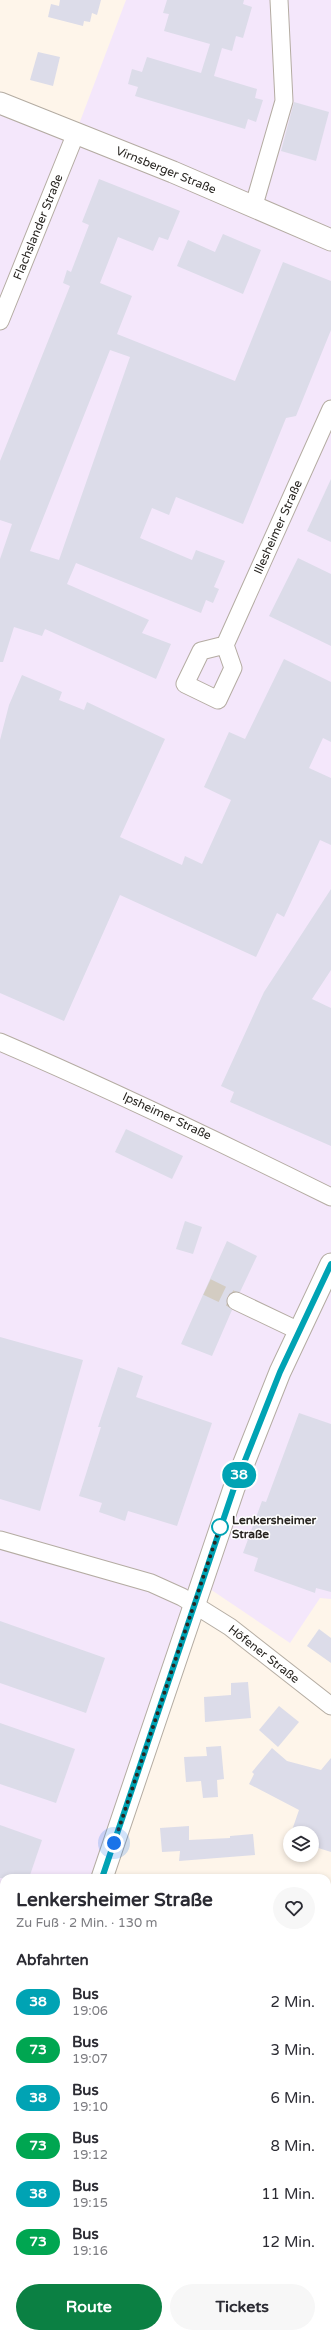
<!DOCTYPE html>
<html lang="de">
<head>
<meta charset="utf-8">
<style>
	:root { --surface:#fff; --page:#f7f7f7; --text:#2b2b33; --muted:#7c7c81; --accent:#0b8043 }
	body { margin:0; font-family:"Varela Round",sans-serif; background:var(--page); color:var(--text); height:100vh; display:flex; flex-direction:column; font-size:15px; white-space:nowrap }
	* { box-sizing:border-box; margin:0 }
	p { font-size:13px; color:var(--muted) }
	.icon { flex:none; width:22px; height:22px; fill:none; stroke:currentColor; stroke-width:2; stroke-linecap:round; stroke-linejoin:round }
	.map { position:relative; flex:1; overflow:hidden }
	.side { position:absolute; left:0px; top:1874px; width:331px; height:464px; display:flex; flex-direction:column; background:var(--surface); border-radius:12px 12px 0 0; box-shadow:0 2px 6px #0003 }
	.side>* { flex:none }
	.badge { padding:0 8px; border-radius:13px; font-size:14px; line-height:26px }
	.controls { position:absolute; left:283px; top:1826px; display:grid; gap:8px }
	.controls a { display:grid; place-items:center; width:36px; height:36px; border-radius:50%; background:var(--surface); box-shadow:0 2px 6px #0003; font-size:20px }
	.you { position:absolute; width:20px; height:20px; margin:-10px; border:3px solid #fff; border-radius:50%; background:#1a73e8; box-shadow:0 0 0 6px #1a73e833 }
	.map>.badge { position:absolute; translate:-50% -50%; box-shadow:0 0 0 2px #fff }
	h2 { padding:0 16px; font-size:15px; line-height:36px }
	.round { display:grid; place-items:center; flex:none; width:42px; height:42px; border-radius:21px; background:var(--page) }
	.head { display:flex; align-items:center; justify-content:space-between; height:68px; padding:0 16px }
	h1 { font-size:19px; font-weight:700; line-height:30px }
	.cta { display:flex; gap:8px; margin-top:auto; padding:8px 16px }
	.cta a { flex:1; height:46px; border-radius:24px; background:var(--accent); color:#fff; font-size:16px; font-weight:700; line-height:46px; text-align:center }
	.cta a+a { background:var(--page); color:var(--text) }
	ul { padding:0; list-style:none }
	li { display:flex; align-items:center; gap:12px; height:48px; padding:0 16px }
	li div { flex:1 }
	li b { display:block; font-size:15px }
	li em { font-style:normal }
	li .badge { min-width:44px; font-weight:700; text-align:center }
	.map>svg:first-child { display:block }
</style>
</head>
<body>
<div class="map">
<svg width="331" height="2338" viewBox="0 0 331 2338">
	<rect width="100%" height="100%" fill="#fef5ea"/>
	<g fill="#f4e7fb">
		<path d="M 126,0 L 331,0 L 331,1599 L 320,1598 L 290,1643 L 210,1589 L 197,1626 L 90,1878 L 4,1878 L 4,2081 L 0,2091 L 0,113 L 73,140 Z"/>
		<path d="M 327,2221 L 331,2223 L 331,2338 L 0,2338 L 0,2246 L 4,2235 L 4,2334 L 327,2334 Z"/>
	</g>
	<g fill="#dcdce9" fill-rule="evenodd">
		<path d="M 60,0 L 101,0 L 97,15 L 92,13 L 90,22 L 84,21 L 83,26 L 48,17 L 51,4 L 59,6 Z"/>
		<path d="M 167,0 L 244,0 L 243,4 L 252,7 L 243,38 L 236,36 L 232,51 L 222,48 L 214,76 L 257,89 L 255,98 L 263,100 L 256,122 L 248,119 L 245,129 L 135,96 L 138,87 L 128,84 L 132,69 L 142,72 L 147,57 L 201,73 L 210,44 L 164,31 L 169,14 L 163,13 Z"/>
		<path d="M 38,52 L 60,57 L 53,86 L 30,80 Z"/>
		<path d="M 294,102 L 329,112 L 316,161 L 281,151 Z"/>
		<path d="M 99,179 L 180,211 L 168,240 L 159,237 L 153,251 L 118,237 L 100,283 L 132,296 L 117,334 L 235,381 L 283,262 L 331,281 L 331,330 L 296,416 L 286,418 L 243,524 L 176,497 L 169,515 L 152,508 L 140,538 L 192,560 L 196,550 L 225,561 L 214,587 L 219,589 L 213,603 L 206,600 L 201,613 L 76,563 L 67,584 L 149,620 L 142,633 L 171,644 L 156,679 L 45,629 L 42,636 L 14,627 L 3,662 L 0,662 L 0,559 L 12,524 L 0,520 L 0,461 L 70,286 L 63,283 L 67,270 L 71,272 L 89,225 L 82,222 ZM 110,350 L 130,357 L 59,560 L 30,551 Z"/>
		<path d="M 223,234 L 261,250 L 243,294 L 177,266 L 188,240 L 215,252 Z"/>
		<path d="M 331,479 L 331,542 L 307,531 Z"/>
		<path d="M 298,558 L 331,574 L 331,646 L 269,616 Z"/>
		<path d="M 284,659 L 331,682 L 331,742 L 323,738 L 309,768 L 331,778 L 331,845 L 320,840 L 284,917 L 277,913 L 256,957 L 120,895 L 64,1021 L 0,993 L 0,740 L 9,705 L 22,675 L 62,692 L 59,700 L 84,710 L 87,702 L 165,739 L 120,837 L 182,865 L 185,856 L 202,864 L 231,800 L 204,787 L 229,732 L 245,739 Z"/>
		<path d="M 331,889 L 331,970 L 312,999 L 331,1008 L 331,1146 L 230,1102 L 234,1092 L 221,1086 L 264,992 Z"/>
		<path d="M 126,1129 L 183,1156 L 172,1179 L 115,1152 Z"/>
		<path d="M 185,1221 L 202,1227 L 193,1254 L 176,1249 Z"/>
		<path d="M 227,1241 L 257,1256 L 240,1292 L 231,1293 L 227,1297 L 228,1306 L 232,1310 L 212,1356 L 181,1344 Z"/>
		<path d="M 0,1337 L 83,1360 L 40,1511 L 0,1499 Z"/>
		<path d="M 118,1367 L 143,1376 L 136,1397 L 212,1423 L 177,1526 L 128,1511 L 125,1521 L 99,1512 L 102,1503 L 79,1496 L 101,1427 L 98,1427 Z"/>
		<path d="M 299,1413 L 331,1424 L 331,1592 L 316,1588 L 315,1593 L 254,1571 L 258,1558 L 243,1553 L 262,1501 L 266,1502 Z"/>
		<path d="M 0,1621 L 105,1658 L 86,1713 L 0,1683 Z"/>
		<path d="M 319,1629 L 331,1638 L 331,1663 L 307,1646 Z"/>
		<path d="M 248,1682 L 251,1718 L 205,1722 L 204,1697 L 231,1695 L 231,1683 Z"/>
		<path d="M 279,1706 L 299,1722 L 278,1747 L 259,1730 Z"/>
		<path d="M 0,1723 L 75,1749 L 56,1803 L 0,1784 Z"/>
		<path d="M 221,1746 L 224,1779 L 217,1780 L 218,1797 L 203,1798 L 201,1781 L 186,1782 L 184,1757 L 207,1756 L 206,1747 Z"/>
		<path d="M 272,1748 L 287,1761 L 321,1770 L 331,1758 L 331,1852 L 312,1846 L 312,1833 L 291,1833 L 299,1810 L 249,1784 L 254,1774 L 252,1772 Z"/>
		<path d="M 0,1825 L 42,1840 L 29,1878 L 0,1878 Z"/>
		<path d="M 189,1826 L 189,1840 L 230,1838 L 230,1836 L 253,1834 L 255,1855 L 179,1861 L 180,1851 L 162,1852 L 160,1828 Z"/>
	</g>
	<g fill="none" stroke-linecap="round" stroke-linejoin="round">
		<path stroke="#d3ccc2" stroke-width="17" stroke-dasharray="17 8" stroke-linecap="butt" d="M 207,1287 L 236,1301"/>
		<defs>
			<g id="minor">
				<path d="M 254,205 L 284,101 L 279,0"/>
				<path d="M 0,321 L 76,133"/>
				<path d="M 225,645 L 201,651 L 185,684 L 218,700 L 233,668 L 225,645 L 331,409"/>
				<path d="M 0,1042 C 112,1090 222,1143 331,1197"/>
				<path d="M 236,1301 L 299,1331"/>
				<path d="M 0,1540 L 151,1583 L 182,1597 L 230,1627 L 331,1706"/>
				<path d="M 327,1970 L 331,1968"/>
			</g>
			<g id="major">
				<path d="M 0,103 L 173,172 L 331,240"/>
				<path d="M 102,1878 L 234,1488 L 280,1372 L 331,1264"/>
				<path d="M 0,2162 L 4,2151"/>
			</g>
		</defs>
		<use href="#minor" stroke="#b4aca2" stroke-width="19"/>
		<use href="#major" stroke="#b4aca2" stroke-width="23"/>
		<use href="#minor" stroke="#fff" stroke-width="17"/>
		<use href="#major" stroke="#fff" stroke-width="21"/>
	</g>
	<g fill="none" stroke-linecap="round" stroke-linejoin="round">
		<defs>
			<path id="line" d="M 102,1878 L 234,1488 L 280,1372 L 331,1264"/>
		</defs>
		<use href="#line" stroke="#fff" stroke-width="9"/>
		<use href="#line" stroke="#00a3b4" stroke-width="6"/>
		<path stroke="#292622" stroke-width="4" stroke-dasharray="0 7.2" d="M 114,1843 L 220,1527"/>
	</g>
	<circle fill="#fff" stroke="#00a3b4" stroke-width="2" cx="220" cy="1527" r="8"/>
	<g text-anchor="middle" stroke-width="3" stroke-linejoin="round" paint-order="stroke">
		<g font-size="12" fill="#292622" stroke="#fff">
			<text transform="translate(166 170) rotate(22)" y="4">Virnsberger Straße</text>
			<text transform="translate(38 227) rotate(-68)" y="4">Flachslander Straße</text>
			<text transform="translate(278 527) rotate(-66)" y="4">Illesheimer Straße</text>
			<text transform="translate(167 1116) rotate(25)" y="4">Ipsheimer Straße</text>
			<text transform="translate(264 1654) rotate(38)" y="4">Höfener Straße</text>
		</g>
		<g font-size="12" font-weight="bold" fill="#292622" stroke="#fff" text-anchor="start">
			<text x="232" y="1524">Lenkersheimer<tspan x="232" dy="14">Straße</tspan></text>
		</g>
	</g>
</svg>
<div class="controls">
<a><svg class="icon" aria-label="layers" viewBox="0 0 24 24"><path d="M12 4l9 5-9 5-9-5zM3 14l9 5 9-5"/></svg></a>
</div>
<div class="you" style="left:114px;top:1843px"></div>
<b class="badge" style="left:239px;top:1475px;background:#00a3b4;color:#fff">38</b>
<section class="side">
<div class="head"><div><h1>Lenkersheimer Straße</h1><p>Zu Fuß · 2 Min. · 130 m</p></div><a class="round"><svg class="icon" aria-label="heart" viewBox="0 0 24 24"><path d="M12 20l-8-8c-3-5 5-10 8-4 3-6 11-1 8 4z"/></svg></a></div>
<h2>Abfahrten</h2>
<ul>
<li><span class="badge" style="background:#00a3b4;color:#fff">38</span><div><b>Bus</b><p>19:06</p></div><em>2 Min.</em></li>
<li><span class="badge" style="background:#00a651;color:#fff">73</span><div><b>Bus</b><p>19:07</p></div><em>3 Min.</em></li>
<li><span class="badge" style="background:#00a3b4;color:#fff">38</span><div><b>Bus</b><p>19:10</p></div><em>6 Min.</em></li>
<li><span class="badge" style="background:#00a651;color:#fff">73</span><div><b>Bus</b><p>19:12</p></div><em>8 Min.</em></li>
<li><span class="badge" style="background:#00a3b4;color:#fff">38</span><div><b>Bus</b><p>19:15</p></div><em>11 Min.</em></li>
<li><span class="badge" style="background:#00a651;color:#fff">73</span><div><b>Bus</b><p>19:16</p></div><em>12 Min.</em></li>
</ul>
<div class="cta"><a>Route</a><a>Tickets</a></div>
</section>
</div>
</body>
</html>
